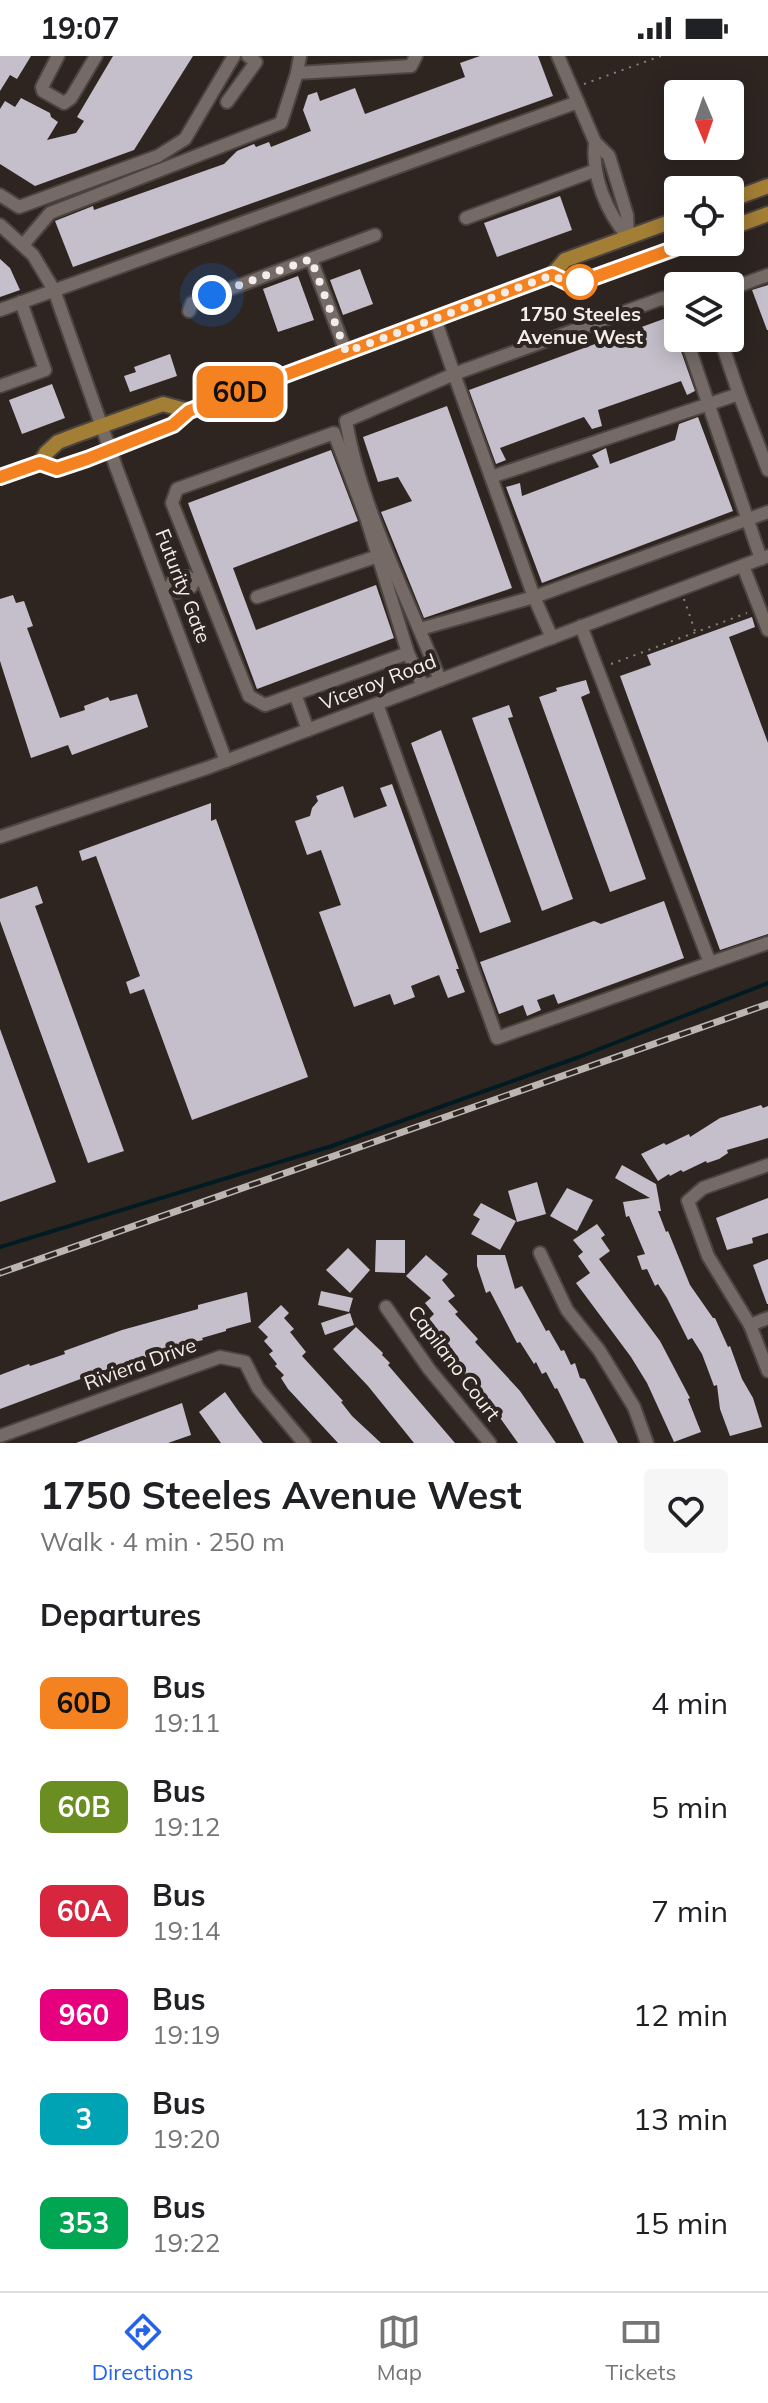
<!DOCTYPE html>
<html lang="en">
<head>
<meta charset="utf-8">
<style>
	:root { --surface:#fff; --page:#f6f6f6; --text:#202124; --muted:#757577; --line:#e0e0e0; --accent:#2563eb }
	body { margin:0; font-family:Mulish,sans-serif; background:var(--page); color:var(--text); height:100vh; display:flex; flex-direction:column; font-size:30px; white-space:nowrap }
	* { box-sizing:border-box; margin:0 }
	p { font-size:26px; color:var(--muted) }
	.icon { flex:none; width:44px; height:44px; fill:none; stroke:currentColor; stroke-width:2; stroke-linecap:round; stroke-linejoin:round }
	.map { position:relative; height:1387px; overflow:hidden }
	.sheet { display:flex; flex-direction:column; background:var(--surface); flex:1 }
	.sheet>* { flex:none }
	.badge { padding:0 16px; border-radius:12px; font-size:28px; line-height:52px }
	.needle { width:52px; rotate:178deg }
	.fabs { position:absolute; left:664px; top:24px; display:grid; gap:16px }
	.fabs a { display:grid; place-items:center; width:80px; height:80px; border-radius:8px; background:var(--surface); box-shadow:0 4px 20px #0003; font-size:40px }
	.you { position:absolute; width:40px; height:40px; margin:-20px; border:6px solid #fff; border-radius:50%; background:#1a73e8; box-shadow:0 0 0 12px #1a73e833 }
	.map>.badge { position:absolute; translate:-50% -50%; box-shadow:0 0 0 4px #fff }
	h2 { padding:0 40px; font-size:30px; line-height:72px }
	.round { display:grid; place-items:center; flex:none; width:84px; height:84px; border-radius:8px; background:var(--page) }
	.headline { display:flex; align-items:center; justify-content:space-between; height:136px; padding:0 40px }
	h1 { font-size:38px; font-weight:700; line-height:60px }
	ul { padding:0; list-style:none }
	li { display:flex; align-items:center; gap:24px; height:104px; padding:0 40px }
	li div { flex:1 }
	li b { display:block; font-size:30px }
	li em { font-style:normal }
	li .badge { min-width:88px; font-weight:700; text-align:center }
	.status { display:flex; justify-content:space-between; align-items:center; height:56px; padding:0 40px; background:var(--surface); direction:ltr }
	.status svg { height:22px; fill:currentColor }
	.dock { display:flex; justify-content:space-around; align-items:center; height:112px; border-top:2px solid var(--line); background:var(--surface); font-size:22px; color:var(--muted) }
	.dock a { display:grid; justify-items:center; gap:4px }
	.dock .current { color:var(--accent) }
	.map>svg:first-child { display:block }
</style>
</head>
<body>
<div class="status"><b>19:07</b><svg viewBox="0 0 49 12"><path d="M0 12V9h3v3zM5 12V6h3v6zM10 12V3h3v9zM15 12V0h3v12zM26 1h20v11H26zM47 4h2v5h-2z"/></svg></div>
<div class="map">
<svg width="768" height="1387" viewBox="0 0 768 1387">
	<rect width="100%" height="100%" fill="#2e2521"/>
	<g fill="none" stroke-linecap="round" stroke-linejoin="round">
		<path stroke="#001b23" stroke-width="4" d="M 0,1191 L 332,1090 L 579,1001 L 768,927"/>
	</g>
	<g fill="#c4bfca">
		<path d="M 0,0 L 31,0 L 17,23 L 10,19 L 0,35 Z"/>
		<path d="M 113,0 L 193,0 L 134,94 L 35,130 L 0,108 L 0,53 L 5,45 L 15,51 L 21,42 L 50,57 L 51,61 L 58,66 L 47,84 L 76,77 L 84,65 L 77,61 Z"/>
		<path d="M 480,0 L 538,0 L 553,40 L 73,211 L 55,165 L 93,150 L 94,154 L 224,108 L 237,95 L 254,88 L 256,91 L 269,86 L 271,91 L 311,75 L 303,54 L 308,39 L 317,36 L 320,45 L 355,32 L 365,58 L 465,21 L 460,7 Z"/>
		<path d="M 560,140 L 572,174 L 497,201 L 484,167 Z"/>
		<path d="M 0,203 L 10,212 L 20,234 L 0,241 Z"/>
		<path d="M 360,213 L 373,248 L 343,259 L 330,224 Z"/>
		<path d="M 298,220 L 314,264 L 278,276 L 263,233 Z"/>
		<path d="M 768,229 L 768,274 L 767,274 L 752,234 Z"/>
		<path d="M 669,261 L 695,335 L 687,339 L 681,325 L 598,354 L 602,370 L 592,373 L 584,361 L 500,392 L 506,404 L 496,408 L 469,334 Z"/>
		<path d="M 170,298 L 177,320 L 130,336 L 124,320 L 136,316 L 134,311 Z"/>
		<path d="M 52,328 L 65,362 L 22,378 L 9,344 Z"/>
		<path d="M 447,350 L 512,532 L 424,562 L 381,456 L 412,445 L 398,421 L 378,426 L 363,381 Z"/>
		<path d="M 698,361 L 733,455 L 542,527 L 506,431 L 520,427 L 522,440 L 599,411 L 592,399 L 606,392 L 610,408 L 675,384 L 679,368 Z"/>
		<path d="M 331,394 L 358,465 L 233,512 L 256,574 L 376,529 L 394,582 L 257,633 L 188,447 Z"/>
		<path d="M 13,539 L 16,547 L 24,545 L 33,570 L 27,572 L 60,662 L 85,654 L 84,650 L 108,641 L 110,645 L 137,638 L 148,671 L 72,699 L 68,689 L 31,702 L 0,605 L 0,543 Z"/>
		<path d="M 752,561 L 755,571 L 729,581 L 768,687 L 768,878 L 720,894 L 620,620 L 651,609 L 647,599 Z"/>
		<path d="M 586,624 L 590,637 L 581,641 L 646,823 L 610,836 L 539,641 L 557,635 L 556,632 Z"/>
		<path d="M 509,649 L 513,661 L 508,662 L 573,843 L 542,855 L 472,662 Z"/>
		<path d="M 441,674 L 511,866 L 480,877 L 411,687 Z"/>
		<path d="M 392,728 L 459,913 L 456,913 L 465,936 L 448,942 L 439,919 L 411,930 L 415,941 L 394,949 L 390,938 L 354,951 L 319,856 L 341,849 L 321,794 L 307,799 L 295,765 L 310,760 L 312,752 L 318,745 L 316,740 L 343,730 L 354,762 L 387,750 L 380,732 Z"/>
		<path d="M 211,747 L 211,765 L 216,763 L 308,1021 L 192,1064 L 144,933 L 130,938 L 126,926 L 140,920 L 96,800 L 82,805 L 79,795 Z"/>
		<path d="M 37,830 L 43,847 L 35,850 L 124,1095 L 88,1107 L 0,865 L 0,843 Z"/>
		<path d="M 664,845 L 684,902 L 558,948 L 554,938 L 537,944 L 541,954 L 527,960 L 523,949 L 499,958 L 480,906 L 594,865 L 601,868 Z"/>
		<path d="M 0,973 L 56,1126 L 0,1146 Z"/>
		<path d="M 761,1049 L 763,1052 L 768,1050 L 768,1082 L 727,1094 L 728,1097 L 719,1103 L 707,1107 L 706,1105 L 683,1116 L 681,1114 L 670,1120 L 669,1118 L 658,1125 L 641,1098 L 664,1087 L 666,1089 L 689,1078 L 690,1081 L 720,1062 Z"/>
		<path d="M 622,1109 L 656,1128 L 661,1155 L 658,1155 L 666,1176 L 668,1175 L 690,1229 L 713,1262 L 715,1262 L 728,1291 L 730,1290 L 742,1323 L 753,1342 L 762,1371 L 730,1380 L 720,1353 L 717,1329 L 714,1330 L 702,1298 L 692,1282 L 688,1284 L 667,1242 L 658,1228 L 655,1230 L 647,1213 L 642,1214 L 637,1200 L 645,1198 L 629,1160 L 626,1161 L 623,1146 L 650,1142 L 615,1122 Z"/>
		<path d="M 537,1126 L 546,1158 L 517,1166 L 508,1135 Z"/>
		<path d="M 567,1132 L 593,1144 L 577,1175 L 550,1160 Z"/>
		<path d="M 768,1142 L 768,1177 L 752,1182 L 753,1187 L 727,1194 L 716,1162 Z"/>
		<path d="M 481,1147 L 516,1165 L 500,1194 L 471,1178 L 480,1163 L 473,1159 Z"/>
		<path d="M 597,1168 L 605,1179 L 601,1182 L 610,1195 L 599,1203 L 660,1285 L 690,1342 L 688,1343 L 701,1376 L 674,1386 L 647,1327 L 631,1301 L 576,1227 L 590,1217 L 578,1200 L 583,1196 L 573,1184 Z"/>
		<path d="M 376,1184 L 405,1184 L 405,1217 L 375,1216 Z"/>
		<path d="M 348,1192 L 370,1214 L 350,1237 L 326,1214 Z"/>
		<path d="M 426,1199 L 448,1218 L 442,1224 L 455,1240 L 448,1245 L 458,1256 L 455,1258 L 478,1283 L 475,1286 L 520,1335 L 556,1387 L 518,1387 L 493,1352 L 434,1283 L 440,1278 L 428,1264 L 434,1258 L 425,1247 L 431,1242 L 406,1220 Z"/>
		<path d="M 477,1199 L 505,1199 L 515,1233 L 522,1230 L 546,1275 L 549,1274 L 561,1295 L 564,1294 L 571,1309 L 575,1307 L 580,1322 L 585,1323 L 618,1387 L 584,1387 L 557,1332 L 555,1333 L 546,1316 L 542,1318 L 536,1306 L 534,1308 L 520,1286 L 517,1287 L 490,1235 L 486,1237 L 477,1210 Z"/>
		<path d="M 768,1203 L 768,1248 L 767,1248 L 753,1209 Z"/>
		<path d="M 321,1235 L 353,1242 L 349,1256 L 318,1249 Z"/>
		<path d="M 247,1236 L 251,1266 L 226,1273 L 226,1275 L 202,1282 L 203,1284 L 163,1293 L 163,1296 L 102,1315 L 0,1353 L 0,1319 L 29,1308 L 30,1310 L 65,1298 L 64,1295 L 122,1274 L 198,1253 L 198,1249 Z"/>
		<path d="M 281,1249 L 289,1257 L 284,1262 L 294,1273 L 290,1276 L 306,1296 L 302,1300 L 343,1345 L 341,1346 L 352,1360 L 381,1387 L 338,1387 L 288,1333 L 281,1322 L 284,1319 L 275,1310 L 277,1308 L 269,1298 L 273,1295 L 264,1285 L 268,1281 L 258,1271 Z"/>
		<path d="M 350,1257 L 354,1269 L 325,1279 L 321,1267 Z"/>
		<path d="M 356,1271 L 383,1297 L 382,1299 L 390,1307 L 388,1309 L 455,1387 L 414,1387 L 368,1330 L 333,1293 Z"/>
		<path d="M 225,1336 L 239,1356 L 263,1387 L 221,1387 L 199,1356 Z"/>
		<path d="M 182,1347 L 191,1379 L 168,1387 L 76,1387 Z"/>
	</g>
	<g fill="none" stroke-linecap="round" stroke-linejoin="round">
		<defs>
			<g id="minor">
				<path d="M 58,0 L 42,31 L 43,35 L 64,47 L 71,42 L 96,0"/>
				<path d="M 558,0 L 595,86 L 609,100 L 627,159 L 628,181"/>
				<path d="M 297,17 L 411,10 L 416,0"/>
				<path d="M 227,46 L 256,6 L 248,0"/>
				<path d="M 595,86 C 591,120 607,157 628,181"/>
				<path d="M 0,139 L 19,151 L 158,100 L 185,83 L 234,0"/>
				<path d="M 466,162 L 596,114"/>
				<path d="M 0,169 L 33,199 L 54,234 L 116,411 L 226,705"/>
				<path d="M 23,189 L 50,157 L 281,67 L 297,17 L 300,0"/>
				<path d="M 311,203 L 346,296"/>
				<path d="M 730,233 L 768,219"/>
				<path d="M 0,254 L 578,46"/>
				<path d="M 189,255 L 192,247 L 375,179"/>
				<path d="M 435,263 L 454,318 L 663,242 L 673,249 L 678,259"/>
				<path d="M 686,282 L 761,503"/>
				<path d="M 0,330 L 45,314 L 21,246"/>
				<path d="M 739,338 L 768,414"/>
				<path d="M 491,421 L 739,338 L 720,282"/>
				<path d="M 743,510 L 768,574"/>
				<path d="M 169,533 L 177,536 L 191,531 L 194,525 L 202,522"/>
				<path d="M 164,535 L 169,533 L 173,525 L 188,521 L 194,525"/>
				<path d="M 257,541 L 378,500"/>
				<path d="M 581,570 L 710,907 L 768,887"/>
				<path d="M 420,573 L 534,541 L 768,456"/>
				<path d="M 408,597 L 265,649 L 249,640 L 172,447 L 177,433 L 334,377 L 366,461 L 408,597 L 423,630"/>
				<path d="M 440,624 C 408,541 361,453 346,365 L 454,318 L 534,541 L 552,582"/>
				<path d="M 295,638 L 308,674"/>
				<path d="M 377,648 L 497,982 L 710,907"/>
				<path d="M 0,781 L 207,712 L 768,500"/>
				<path d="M 768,1109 L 703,1132 L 688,1145 L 708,1200 L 750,1269 L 768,1315"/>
				<path d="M 540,1197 L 567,1254 L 599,1294 L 634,1351 L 647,1387"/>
				<path d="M 386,1251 L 429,1313 L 490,1387"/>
				<path d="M 750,1269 L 768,1262"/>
				<path d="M 0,1380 L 220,1301 L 245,1306 L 258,1332 L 304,1387"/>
			</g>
			<g id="major">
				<path d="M 730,144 L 768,130"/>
				<path d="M 730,172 L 768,158"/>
				<path d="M 552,219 L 573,229 L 693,186"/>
				<path d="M 40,407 L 46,397 L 58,386 L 79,378 L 163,348 L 189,355"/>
				<path d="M 0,421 L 40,407 L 57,413 L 87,403 L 173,369 L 189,355 L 552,219 L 565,204 L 678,163"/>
			</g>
		</defs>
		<use href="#minor" stroke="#4b4440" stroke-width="16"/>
		<use href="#major" stroke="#4b4440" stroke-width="18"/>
		<g stroke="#88817d" stroke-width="2" stroke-dasharray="2 6" stroke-linecap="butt">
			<path d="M 584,28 L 661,0"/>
			<path d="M 684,543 L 695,575"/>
			<path d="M 611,608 L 747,557"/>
		</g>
		<use href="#minor" stroke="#756a65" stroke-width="12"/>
		<use href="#major" stroke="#a37e35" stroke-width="14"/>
		<defs>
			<path id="rail" d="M 0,1217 L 768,948"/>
		</defs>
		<use href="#rail" stroke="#bcb6b2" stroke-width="7"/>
		<use href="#rail" stroke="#2e2521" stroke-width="4" stroke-dasharray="12" stroke-linecap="butt"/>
	</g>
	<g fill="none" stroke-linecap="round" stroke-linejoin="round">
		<defs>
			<path id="line" d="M 0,421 L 40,407 L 57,413 L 87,403 L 173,369 L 189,355 L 552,219 L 573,229 L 692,186"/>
		</defs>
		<use href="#line" stroke="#fff" stroke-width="18"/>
		<use href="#line" stroke="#f58220" stroke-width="12"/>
		<path stroke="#f3edea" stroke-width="8" stroke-dasharray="0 14.4" d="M 212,239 L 311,203 L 346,296 L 552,219 L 573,229 L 580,226"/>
	</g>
	<circle fill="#fff" stroke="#f58220" stroke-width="4" cx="580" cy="226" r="16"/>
	<g text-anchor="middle" stroke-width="8" stroke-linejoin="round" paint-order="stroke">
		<g font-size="20" font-weight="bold" fill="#f3edea" stroke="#2e2521">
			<text x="580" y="265">1750 Steeles<tspan x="580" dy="23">Avenue West</tspan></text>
		</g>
		<g font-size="20" fill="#f3edea" stroke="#2e2521">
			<text transform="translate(183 530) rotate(69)" y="7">Futurity Gate</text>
			<text transform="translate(378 626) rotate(-21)" y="7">Viceroy Road</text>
			<text transform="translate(454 1307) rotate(53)" y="7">Capilano Court</text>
			<text transform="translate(140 1308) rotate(-20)" y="7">Riviera Drive</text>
		</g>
	</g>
</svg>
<div class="fabs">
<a><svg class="needle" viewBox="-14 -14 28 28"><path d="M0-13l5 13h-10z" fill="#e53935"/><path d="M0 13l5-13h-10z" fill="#757577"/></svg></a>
<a><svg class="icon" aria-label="locate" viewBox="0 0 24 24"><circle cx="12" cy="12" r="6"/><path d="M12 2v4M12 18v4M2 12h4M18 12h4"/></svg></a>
<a><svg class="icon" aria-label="layers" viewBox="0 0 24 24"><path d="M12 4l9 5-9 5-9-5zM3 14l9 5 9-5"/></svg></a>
</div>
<div class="you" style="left:212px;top:239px"></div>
<b class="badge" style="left:240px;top:336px;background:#f58220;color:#111">60D</b>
</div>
<section class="sheet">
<div class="headline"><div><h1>1750 Steeles Avenue West</h1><p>Walk · 4 min · 250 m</p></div><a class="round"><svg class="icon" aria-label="heart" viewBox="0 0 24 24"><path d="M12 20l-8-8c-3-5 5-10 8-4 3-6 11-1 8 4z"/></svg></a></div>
<h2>Departures</h2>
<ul>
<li><span class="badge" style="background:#f58220;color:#111">60D</span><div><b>Bus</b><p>19:11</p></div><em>4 min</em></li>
<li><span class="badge" style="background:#6b8e23;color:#fff">60B</span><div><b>Bus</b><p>19:12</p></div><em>5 min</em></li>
<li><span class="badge" style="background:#d7263d;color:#fff">60A</span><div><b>Bus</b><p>19:14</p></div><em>7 min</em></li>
<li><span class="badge" style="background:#e6007e;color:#fff">960</span><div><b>Bus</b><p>19:19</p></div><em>12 min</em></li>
<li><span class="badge" style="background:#00a3b4;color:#fff">3</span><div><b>Bus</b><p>19:20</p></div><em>13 min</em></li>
<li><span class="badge" style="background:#00a651;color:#fff">353</span><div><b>Bus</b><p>19:22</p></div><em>15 min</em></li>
</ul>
</section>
<nav class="dock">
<a class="current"><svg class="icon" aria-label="directions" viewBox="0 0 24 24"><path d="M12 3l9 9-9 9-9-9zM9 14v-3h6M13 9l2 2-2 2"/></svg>Directions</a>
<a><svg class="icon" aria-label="map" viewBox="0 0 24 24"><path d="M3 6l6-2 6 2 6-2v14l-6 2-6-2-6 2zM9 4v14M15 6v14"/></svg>Map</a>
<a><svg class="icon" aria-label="tickets" viewBox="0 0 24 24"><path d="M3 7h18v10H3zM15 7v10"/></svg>Tickets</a>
</nav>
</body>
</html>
